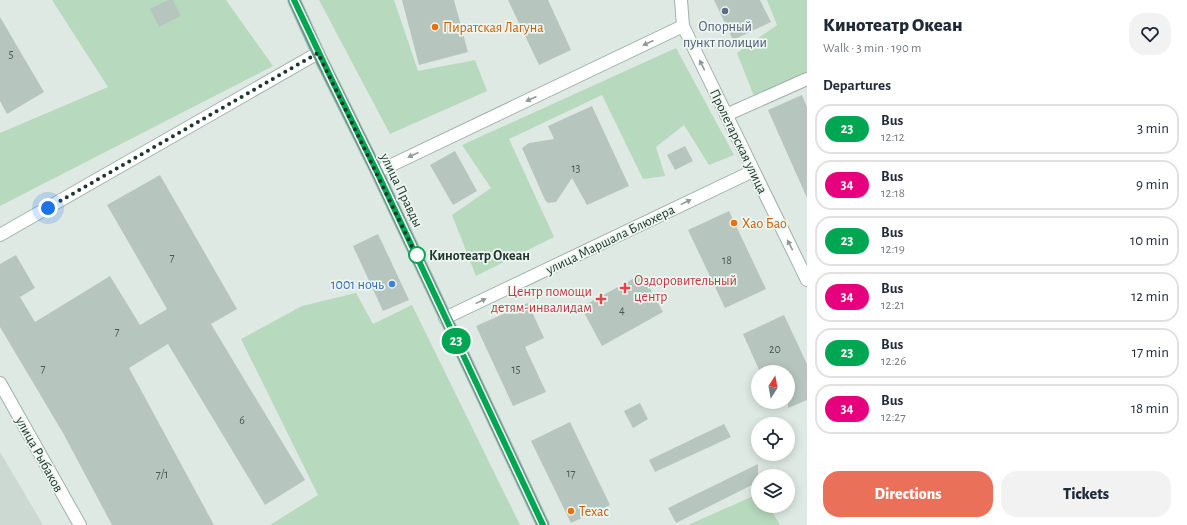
<!DOCTYPE html>
<html lang="en">
<head>
<meta charset="utf-8">
<style>
	:root { --surface:#fff; --page:#f2f2f3; --text:#1f2937; --muted:#747a83; --line:#e0e1e3; --accent:#eb7059 }
	body { margin:0; font-family:"Alegreya Sans",sans-serif; background:var(--page); color:var(--text); height:100vh; display:flex; flex-direction:column; font-size:15px; white-space:nowrap }
	* { box-sizing:border-box; margin:0 }
	p { font-size:13px; color:var(--muted) }
	.icon { flex:none; width:22px; height:22px; fill:none; stroke:currentColor; stroke-width:2; stroke-linecap:round; stroke-linejoin:round }
	.map { position:relative; flex:1; overflow:hidden }
	.drawer { display:flex; flex-direction:column; background:var(--surface); width:380px }
	.drawer>* { flex:none }
	.badge { padding:0 8px; border-radius:13px; font-size:14px; line-height:26px }
	.needle { width:26px; rotate:11deg }
	.fabs { position:absolute; left:751px; top:365px; display:grid; gap:8px }
	.fabs a { display:grid; place-items:center; width:44px; height:44px; border-radius:50%; background:var(--surface); box-shadow:0 2px 10px #0003; font-size:20px }
	.you { position:absolute; width:20px; height:20px; margin:-10px; border:3px solid #fff; border-radius:50%; background:#1a73e8; box-shadow:0 0 0 6px #1a73e833 }
	.map>.badge { position:absolute; translate:-50% -50%; box-shadow:0 0 0 2px #fff }
	h2 { padding:0 16px; font-size:15px; line-height:36px }
	.round { display:grid; place-items:center; flex:none; width:42px; height:42px; border-radius:16px; background:var(--page) }
	.headline { display:flex; align-items:center; justify-content:space-between; height:68px; padding:0 16px }
	h1 { font-size:19px; font-weight:800; line-height:30px }
	.primary-button { display:flex; gap:8px; margin-top:auto; padding:8px 16px }
	.primary-button a { flex:1; height:46px; border-radius:16px; background:var(--accent); color:#fff; font-size:16px; font-weight:800; line-height:46px; text-align:center }
	.primary-button a+a { background:var(--page); color:var(--text) }
	ul { padding:0; list-style:none }
	li { display:flex; align-items:center; gap:12px; height:50px; margin:0 8px 6px; padding:0 8px; border:2px solid var(--line); border-radius:16px }
	li div { flex:1 }
	li b { display:block; font-size:15px }
	li em { font-style:normal }
	li .badge { min-width:44px; font-weight:700; text-align:center }
	main { display:flex; flex:1; min-height:0 }
	.map>svg:first-child { display:block }
</style>
</head>
<body>
<main>
<div class="map">
<svg width="807" height="525" viewBox="0 0 807 525">
	<rect width="100%" height="100%" fill="#dee9e3"/>
	<path fill="#ccd8d2" d="M 0,452 L 43,525 L 0,525 Z"/>
	<g fill="#b7d9bd">
		<path d="M 52,0 L 226,0 L 273,66 L 0,206 L 0,133 L 108,87 Z"/>
		<path d="M 319,0 L 394,0 L 418,71 L 475,60 L 487,91 L 390,134 Z"/>
		<path d="M 767,0 L 807,0 L 807,72 L 754,96 L 737,53 L 777,25 Z"/>
		<path d="M 676,48 L 734,155 L 709,165 L 684,125 L 656,147 L 665,176 L 643,179 L 602,95 L 509,139 L 554,237 L 476,276 L 452,215 L 491,188 L 462,145 Z"/>
		<path d="M 356,293 L 373,324 L 412,305 L 520,525 L 270,525 L 318,495 L 241,339 L 302,306 Z"/>
		<path d="M 758,494 L 758,506 L 769,506 L 780,525 L 688,525 Z"/>
	</g>
	<g fill="#b6c6be">
		<path d="M 168,0 L 173,0 L 181,16 L 159,27 L 150,9 Z"/>
		<path d="M 402,0 L 454,0 L 468,52 L 419,65 Z"/>
		<path d="M 508,0 L 548,0 L 571,50 L 539,65 Z"/>
		<path d="M 714,0 L 760,0 L 771,22 L 733,40 Z"/>
		<path d="M 0,17 L 44,92 L 7,114 L 0,101 Z"/>
		<path d="M 802,95 L 807,107 L 807,198 L 768,110 Z"/>
		<path d="M 592,106 L 629,186 L 587,205 L 572,178 L 556,202 L 548,203 L 545,200 L 522,148 L 529,143 L 554,139 L 548,126 Z"/>
		<path d="M 685,146 L 693,161 L 675,170 L 667,155 Z"/>
		<path d="M 455,151 L 477,191 L 453,205 L 430,165 Z"/>
		<path d="M 160,175 L 237,309 L 211,324 L 305,480 L 265,505 L 168,344 L 129,368 L 214,525 L 112,525 L 63,433 L 0,327 L 0,264 L 16,255 L 35,288 L 20,297 L 35,322 L 110,276 L 140,325 L 167,309 L 107,205 Z"/>
		<path d="M 729,211 L 766,289 L 725,308 L 688,230 Z"/>
		<path d="M 378,234 L 409,300 L 383,311 L 353,246 Z"/>
		<path d="M 642,274 L 663,312 L 602,346 L 581,307 Z"/>
		<path d="M 528,303 L 544,338 L 525,347 L 546,392 L 513,406 L 476,326 Z"/>
		<path d="M 784,315 L 807,364 L 807,400 L 788,408 L 788,372 L 760,372 L 743,334 Z"/>
		<path d="M 640,403 L 648,419 L 633,428 L 624,411 Z"/>
		<path d="M 570,422 L 610,505 L 571,523 L 531,441 Z"/>
		<path d="M 724,424 L 731,437 L 655,472 L 649,460 Z"/>
		<path d="M 758,464 L 758,482 L 676,523 L 668,508 Z"/>
	</g>
	<g fill="none" stroke-linecap="round" stroke-linejoin="round">
		<defs>
			<g id="minor">
				<path d="M 681,0 L 683,26 L 807,280"/>
				<path d="M 726,115 L 807,79"/>
				<path d="M 377,172 L 683,26"/>
				<path d="M 0,235 L 318,53"/>
				<path d="M 445,318 L 753,171"/>
				<path d="M 0,383 L 80,525"/>
			</g>
			<path id="major" d="M 294,0 L 318,53 L 377,172 L 543,525"/>
		</defs>
		<use href="#minor" stroke="#a1b0a9" stroke-width="14"/>
		<use href="#major" stroke="#bcc3c1" stroke-width="14"/>
		<use href="#minor" stroke="#fff" stroke-width="12"/>
		<use href="#major" stroke="#649d89" stroke-width="12"/>
	</g>
	<defs><path id="oneway-solid" d="M-6-.8H1V-3.2L6.5 0L1 3.2V.8H-6Z"/></defs>
	<g fill="#909b97">
		<use href="#oneway-solid" transform="translate(648 43) rotate(155)"/>
		<use href="#oneway-solid" transform="translate(702 65) rotate(-116)"/>
		<use href="#oneway-solid" transform="translate(531 99) rotate(155)"/>
		<use href="#oneway-solid" transform="translate(413 155) rotate(155)"/>
		<use href="#oneway-solid" transform="translate(686 202) rotate(-26)"/>
		<use href="#oneway-solid" transform="translate(790 245) rotate(-117)"/>
		<use href="#oneway-solid" transform="translate(481 301) rotate(-26)"/>
	</g>
	<g fill="none" stroke-linecap="round" stroke-linejoin="round">
		<defs>
			<path id="line" d="M 294,0 L 331,78 L 377,172 L 543,525"/>
		</defs>
		<use href="#line" stroke="#fff" stroke-width="9"/>
		<use href="#line" stroke="#00a651" stroke-width="6"/>
		<path stroke="#20372f" stroke-width="4" stroke-dasharray="0 7.2" d="M 48,208 L 318,53 L 417,257 L 417,255"/>
	</g>
	<circle fill="#5c6f8a" stroke="#eef6f1" stroke-width="1.5" cx="725" cy="11" r="4"/>
	<g fill="#e8710a" stroke="#eef6f1" stroke-width="1.5">
		<circle cx="435" cy="27" r="4"/>
		<circle cx="734" cy="223" r="4"/>
		<circle cx="571" cy="511" r="4"/>
	</g>
	<circle fill="#fff" stroke="#00a651" stroke-width="2" cx="417" cy="255" r="8"/>
	<circle fill="#3f7fe0" stroke="#eef6f1" stroke-width="1.5" cx="392" cy="284" r="4"/>
	<g fill="#e0444e" stroke="#eef6f1" stroke-width="1.5">
		<path d="M623 282h4v4h4v4h-4v4h-4v-4h-4v-4h4z"/>
		<path d="M599 293h4v4h4v4h-4v4h-4v-4h-4v-4h4z"/>
	</g>
	<g text-anchor="middle" stroke-width="3.5" stroke-linejoin="round" paint-order="stroke">
		<g font-size="12" fill="#465b53">
			<text x="11" y="58">5</text>
			<text x="576" y="172">13</text>
			<text x="172" y="261">7</text>
			<text x="727" y="264">18</text>
			<text x="622" y="314">4</text>
			<text x="117" y="335">7</text>
			<text x="775" y="353">20</text>
			<text x="43" y="372">7</text>
			<text x="516" y="373">15</text>
			<text x="242" y="424">6</text>
			<text x="571" y="477">17</text>
			<text x="162" y="478">7/1</text>
		</g>
		<g font-size="14" fill="#4e5e75" stroke="#eef6f1">
			<text x="725" y="31">Опорный<tspan x="725" dy="16">пункт полиции</tspan></text>
		</g>
		<g font-size="14" fill="#c56008" stroke="#eef6f1" text-anchor="start">
			<text x="443" y="32">Пиратская Лагуна</text>
			<text x="742" y="228">Хао Бао</text>
			<text x="579" y="516">Техас</text>
		</g>
		<g font-size="14" fill="#20372f" stroke="#eef6f1">
			<text transform="translate(739 141) rotate(64)" y="5">Пролетарская улица</text>
			<text transform="translate(402 190) rotate(64)" y="5">улица Правды</text>
			<text transform="translate(610 239) rotate(-26)" y="5">улица Маршала Блюхера</text>
			<text transform="translate(40 454) rotate(61)" y="5">улица Рыбаков</text>
		</g>
		<g font-size="14" font-weight="bold" fill="#20372f" stroke="#eef6f1" text-anchor="start">
			<text x="429" y="260">Кинотеатр Океан</text>
		</g>
		<g font-size="14" fill="#be3a42" stroke="#eef6f1" text-anchor="start">
			<text x="634" y="285">Оздоровительный<tspan x="634" dy="16">центр</tspan></text>
			<text x="592" y="296" text-anchor="end">Центр помощи<tspan x="592" dy="16">детям-инвалидам</tspan></text>
		</g>
		<g font-size="14" fill="#366cbe" stroke="#eef6f1" text-anchor="end">
			<text x="384" y="289">1001 ночь</text>
		</g>
	</g>
</svg>
<div class="fabs">
<a><svg class="needle" viewBox="-14 -14 28 28"><path d="M0-13l5 13h-10z" fill="#e53935"/><path d="M0 13l5-13h-10z" fill="#747a83"/></svg></a>
<a><svg class="icon" aria-label="locate" viewBox="0 0 24 24"><circle cx="12" cy="12" r="6"/><path d="M12 2v4M12 18v4M2 12h4M18 12h4"/></svg></a>
<a><svg class="icon" aria-label="layers" viewBox="0 0 24 24"><path d="M12 4l9 5-9 5-9-5zM3 14l9 5 9-5"/></svg></a>
</div>
<div class="you" style="left:48px;top:208px"></div>
<b class="badge" style="left:456px;top:341px;background:#00a651;color:#fff">23</b>
</div>
<section class="drawer">
<div class="headline"><div><h1>Кинотеатр Океан</h1><p>Walk · 3 min · 190 m</p></div><a class="round"><svg class="icon" aria-label="heart" viewBox="0 0 24 24"><path d="M12 20l-8-8c-3-5 5-10 8-4 3-6 11-1 8 4z"/></svg></a></div>
<h2>Departures</h2>
<ul>
<li><span class="badge" style="background:#00a651;color:#fff">23</span><div><b>Bus</b><p>12:12</p></div><em>3 min</em></li>
<li><span class="badge" style="background:#e6007e;color:#fff">34</span><div><b>Bus</b><p>12:18</p></div><em>9 min</em></li>
<li><span class="badge" style="background:#00a651;color:#fff">23</span><div><b>Bus</b><p>12:19</p></div><em>10 min</em></li>
<li><span class="badge" style="background:#e6007e;color:#fff">34</span><div><b>Bus</b><p>12:21</p></div><em>12 min</em></li>
<li><span class="badge" style="background:#00a651;color:#fff">23</span><div><b>Bus</b><p>12:26</p></div><em>17 min</em></li>
<li><span class="badge" style="background:#e6007e;color:#fff">34</span><div><b>Bus</b><p>12:27</p></div><em>18 min</em></li>
</ul>
<div class="primary-button"><a>Directions</a><a>Tickets</a></div>
</section>
</main>
</body>
</html>
